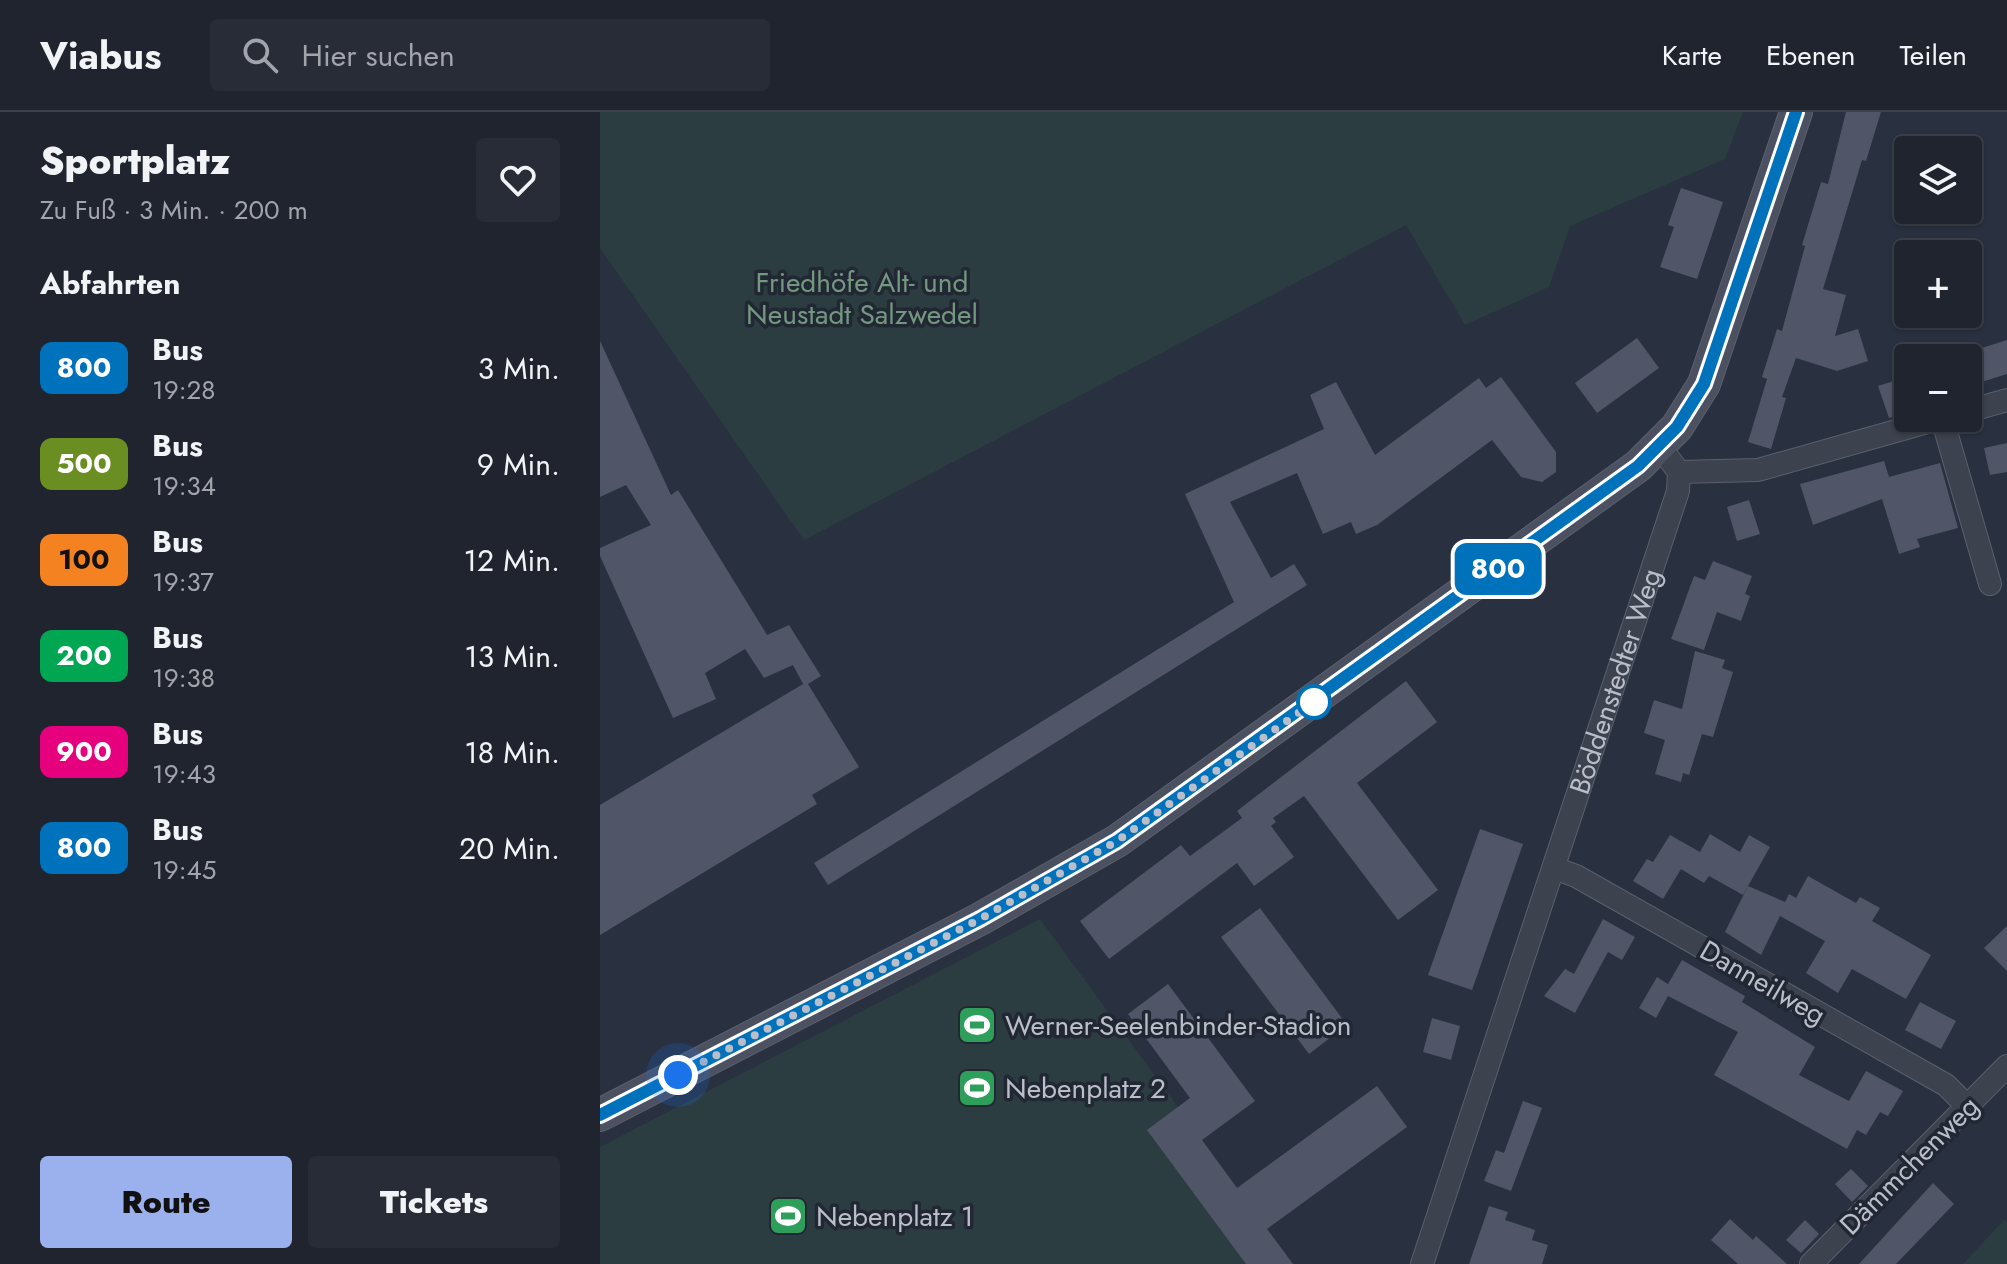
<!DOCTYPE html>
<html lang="de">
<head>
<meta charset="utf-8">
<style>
	:root { --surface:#1f242f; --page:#272c37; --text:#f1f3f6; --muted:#a1a4aa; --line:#3c414b; --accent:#9bb1ed }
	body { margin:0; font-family:Jost,sans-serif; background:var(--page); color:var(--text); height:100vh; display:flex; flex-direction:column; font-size:30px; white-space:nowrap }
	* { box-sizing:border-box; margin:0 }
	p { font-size:26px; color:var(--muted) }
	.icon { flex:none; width:44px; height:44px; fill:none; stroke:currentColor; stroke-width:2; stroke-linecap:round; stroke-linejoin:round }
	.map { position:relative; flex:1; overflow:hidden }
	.sheet { display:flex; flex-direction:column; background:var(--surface); width:600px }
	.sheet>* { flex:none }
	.badge { padding:0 16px; border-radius:12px; font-size:28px; line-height:52px }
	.fabs { position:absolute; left:1294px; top:24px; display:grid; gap:16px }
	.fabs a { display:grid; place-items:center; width:88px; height:88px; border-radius:8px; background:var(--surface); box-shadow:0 2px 6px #0004,0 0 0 2px var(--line); font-size:40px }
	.you { position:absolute; width:40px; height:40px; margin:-20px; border:6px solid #fff; border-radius:50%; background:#1a73e8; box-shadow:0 0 0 12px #1a73e833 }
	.map>.badge { position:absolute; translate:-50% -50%; box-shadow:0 0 0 4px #fff }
	h2 { padding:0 40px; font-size:30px; line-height:72px }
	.round { display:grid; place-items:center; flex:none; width:84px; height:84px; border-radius:8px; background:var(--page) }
	.head { display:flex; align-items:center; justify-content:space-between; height:136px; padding:0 40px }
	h1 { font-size:38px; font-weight:800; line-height:60px }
	.primary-button { display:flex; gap:16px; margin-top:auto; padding:16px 40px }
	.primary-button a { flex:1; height:92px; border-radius:8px; background:var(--accent); color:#111; font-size:32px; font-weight:800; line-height:92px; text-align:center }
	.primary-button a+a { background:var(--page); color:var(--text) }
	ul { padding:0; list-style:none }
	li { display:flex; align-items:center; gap:24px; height:96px; padding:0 40px }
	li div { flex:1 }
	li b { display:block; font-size:30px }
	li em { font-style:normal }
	li .badge { min-width:88px; font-weight:700; text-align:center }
	header { display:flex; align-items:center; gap:48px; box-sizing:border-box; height:112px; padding:0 40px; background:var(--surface); border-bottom:2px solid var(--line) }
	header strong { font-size:38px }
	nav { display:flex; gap:44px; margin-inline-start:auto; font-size:28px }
	.search { width:560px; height:72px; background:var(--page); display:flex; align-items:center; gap:20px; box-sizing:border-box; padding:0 28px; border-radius:8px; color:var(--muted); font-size:30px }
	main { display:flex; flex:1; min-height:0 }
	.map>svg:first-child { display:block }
</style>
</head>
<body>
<header>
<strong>Viabus</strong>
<div class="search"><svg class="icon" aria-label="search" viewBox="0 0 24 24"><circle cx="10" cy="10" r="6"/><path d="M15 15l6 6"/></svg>Hier suchen</div>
<nav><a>Karte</a><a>Ebenen</a><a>Teilen</a></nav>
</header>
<main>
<section class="sheet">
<div class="head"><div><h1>Sportplatz</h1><p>Zu Fuß · 3 Min. · 200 m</p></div><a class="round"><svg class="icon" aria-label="heart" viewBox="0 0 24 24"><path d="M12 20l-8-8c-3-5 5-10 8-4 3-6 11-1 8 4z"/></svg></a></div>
<h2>Abfahrten</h2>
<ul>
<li><span class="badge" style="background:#0072bc;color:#fff">800</span><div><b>Bus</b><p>19:28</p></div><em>3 Min.</em></li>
<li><span class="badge" style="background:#6b8e23;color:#fff">500</span><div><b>Bus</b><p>19:34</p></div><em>9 Min.</em></li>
<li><span class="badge" style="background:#f58220;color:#111">100</span><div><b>Bus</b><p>19:37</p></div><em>12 Min.</em></li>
<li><span class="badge" style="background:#00a651;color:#fff">200</span><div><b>Bus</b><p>19:38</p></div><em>13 Min.</em></li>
<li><span class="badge" style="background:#e6007e;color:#fff">900</span><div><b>Bus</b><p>19:43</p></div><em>18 Min.</em></li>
<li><span class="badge" style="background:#0072bc;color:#fff">800</span><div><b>Bus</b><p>19:45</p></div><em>20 Min.</em></li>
</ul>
<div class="primary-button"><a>Route</a><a>Tickets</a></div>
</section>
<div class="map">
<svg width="1407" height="1152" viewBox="0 0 1407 1152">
	<rect width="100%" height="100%" fill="#29303f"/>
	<g fill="#2c3d41">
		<path d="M 0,0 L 1143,0 L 1125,47 L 970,114 L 949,175 L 865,213 L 806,113 L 204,428 L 0,136 Z"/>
		<path d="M 440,807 L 693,1152 L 0,1152 L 0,1035 Z"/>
		<path d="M 1404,1108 L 1407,1110 L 1407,1152 L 1363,1152 Z"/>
	</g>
	<g fill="#505667">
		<path d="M 1246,0 L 1281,0 L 1266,49 L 1262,48 L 1223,177 L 1246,183 L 1235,224 L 1258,217 L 1268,249 L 1237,259 L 1196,246 L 1182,285 L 1186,286 L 1171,337 L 1148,330 L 1167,267 L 1162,265 L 1177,217 L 1182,219 L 1205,134 L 1202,133 L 1221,70 L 1228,72 Z"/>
		<path d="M 1081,76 L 1123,90 L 1097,167 L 1060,155 L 1074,115 L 1068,113 Z"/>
		<path d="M 1037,226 L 1059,256 L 997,301 L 975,271 Z"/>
		<path d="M 1407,228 L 1407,262 L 1372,273 L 1368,246 L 1363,242 Z"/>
		<path d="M 0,229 L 71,383 L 78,378 L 167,523 L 189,513 L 221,564 L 208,572 L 259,655 L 212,683 L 217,692 L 0,823 L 0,693 L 203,572 L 193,553 L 164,566 L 145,537 L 105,561 L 116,587 L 73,606 L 0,444 L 0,436 L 51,413 L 26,373 L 0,385 Z"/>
		<path d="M 901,265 L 956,340 L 956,360 L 942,370 L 921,365 L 892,328 L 777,413 L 756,422 L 751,410 L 723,422 L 697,361 L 630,390 L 671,466 L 694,452 L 707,473 L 228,773 L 214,751 L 634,490 L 585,382 L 724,317 L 710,283 L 736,270 L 775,343 L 879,266 L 886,276 Z"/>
		<path d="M 1300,267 L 1308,300 L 1289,306 L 1278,274 Z"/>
		<path d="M 1407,331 L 1407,360 L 1390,363 L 1384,336 Z"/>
		<path d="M 1284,349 L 1289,365 L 1340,351 L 1358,416 L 1317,427 L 1320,435 L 1299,442 L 1282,387 L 1213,413 L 1200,372 Z"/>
		<path d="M 1149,388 L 1160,422 L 1137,429 L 1127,395 Z"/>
		<path d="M 1113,449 L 1152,464 L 1145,482 L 1150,484 L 1141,509 L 1117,500 L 1104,538 L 1071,527 L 1094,464 L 1105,468 Z"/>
		<path d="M 1095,539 L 1125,548 L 1122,556 L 1133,560 L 1113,625 L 1102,622 L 1089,663 L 1083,661 L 1081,670 L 1055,662 L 1065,628 L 1044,621 L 1054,588 L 1082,597 Z"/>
		<path d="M 806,569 L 837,610 L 757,671 L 838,778 L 798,808 L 704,684 L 673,706 L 676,710 L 671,714 L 694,745 L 654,774 L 637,751 L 509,847 L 480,809 L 581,733 L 590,744 L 642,706 L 637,699 Z"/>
		<path d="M 880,717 L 923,732 L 872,878 L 828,863 Z"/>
		<path d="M 1110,722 L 1140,740 L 1149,723 L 1170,735 L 1143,783 L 1109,764 L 1104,771 L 1081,757 L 1063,787 L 1033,769 L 1047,747 L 1053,750 L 1070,723 L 1100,740 Z"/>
		<path d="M 1208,764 L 1256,791 L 1260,785 L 1280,796 L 1272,809 L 1331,843 L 1306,887 L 1252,857 L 1238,881 L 1206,861 L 1225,829 L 1180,804 L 1161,843 L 1125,820 L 1148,774 L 1185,790 L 1189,782 L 1196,786 Z"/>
		<path d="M 660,796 L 747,913 L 709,942 L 621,825 Z"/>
		<path d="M 1003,807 L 1035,825 L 1022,848 L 1008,840 L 975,901 L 944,884 L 965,857 L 974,862 Z"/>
		<path d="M 1407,814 L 1407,859 L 1384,836 Z"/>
		<path d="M 1082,848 L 1145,884 L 1142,890 L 1215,935 L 1199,963 L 1249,989 L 1266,959 L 1303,979 L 1288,1004 L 1280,1000 L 1266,1023 L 1257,1018 L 1247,1037 L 1114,963 L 1138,920 L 1068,884 L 1056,906 L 1039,896 L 1057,865 L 1068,872 Z"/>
		<path d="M 568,872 L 655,989 L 602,1028 L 637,1076 L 777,974 L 807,1015 L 667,1117 L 693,1152 L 646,1152 L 547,1018 L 590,986 L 528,902 Z"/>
		<path d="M 1320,890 L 1356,909 L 1341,937 L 1305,918 Z"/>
		<path d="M 832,906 L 860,914 L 851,948 L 823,940 Z"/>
		<path d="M 923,989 L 942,996 L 911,1079 L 884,1069 L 896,1038 L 904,1041 Z"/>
		<path d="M 1251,1057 L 1268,1074 L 1252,1090 L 1235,1072 Z"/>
		<path d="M 1333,1071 L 1354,1092 L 1296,1152 L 1259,1152 Z"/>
		<path d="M 889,1094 L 908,1100 L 905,1108 L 935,1118 L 932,1128 L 948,1133 L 942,1152 L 869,1152 Z"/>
		<path d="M 1130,1107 L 1153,1128 L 1156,1124 L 1187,1152 L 1138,1152 L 1111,1128 Z"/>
		<path d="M 1205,1108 L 1219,1122 L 1201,1141 L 1186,1128 Z"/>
	</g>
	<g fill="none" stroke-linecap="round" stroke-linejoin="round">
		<defs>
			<g id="street">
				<path d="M 1368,299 L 1407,288"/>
				<path d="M 1342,306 L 1390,472"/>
				<path d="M 1079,360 L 1158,358 L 1342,306"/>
				<path d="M 954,756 L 976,764 L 1346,973 L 1367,994"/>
				<path id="s1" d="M 822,1152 L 1078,379 L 1079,360 L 1060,335"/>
				<path d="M 1211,1152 L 1407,954"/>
			</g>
			<path id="secondary" d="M 0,1003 L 380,807 L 517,729 L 1038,354 L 1077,315 L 1104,272 L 1196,0"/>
		</defs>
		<use href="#street" stroke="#5b606c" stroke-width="24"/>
		<use href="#secondary" stroke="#5b606c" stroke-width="34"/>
		<use href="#street" stroke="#3d424f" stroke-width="22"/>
		<use href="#secondary" stroke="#4c5161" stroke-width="32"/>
	</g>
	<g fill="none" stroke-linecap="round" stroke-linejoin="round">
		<defs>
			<path id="line" d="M 0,1003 L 380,807 L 517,729 L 1038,354 L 1077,315 L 1104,272 L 1196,0"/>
		</defs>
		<use href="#line" stroke="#fff" stroke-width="18"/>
		<use href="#line" stroke="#0072bc" stroke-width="12"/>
		<path stroke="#babec9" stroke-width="8" stroke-dasharray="0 14.4" d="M 78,963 L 380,807 L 517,729 L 714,590"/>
	</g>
	<defs>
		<symbol id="stadium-square" viewBox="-11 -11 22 22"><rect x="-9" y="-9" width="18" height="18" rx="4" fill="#2e9e5b" stroke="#222734"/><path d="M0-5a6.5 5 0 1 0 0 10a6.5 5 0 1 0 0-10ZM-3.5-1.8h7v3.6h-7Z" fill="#fff"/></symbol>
	</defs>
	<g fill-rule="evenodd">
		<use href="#stadium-square" x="355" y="891" width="44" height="44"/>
		<use href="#stadium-square" x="355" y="954" width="44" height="44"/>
		<use href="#stadium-square" x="166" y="1082" width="44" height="44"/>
	</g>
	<circle fill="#fff" stroke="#0072bc" stroke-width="4" cx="714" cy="590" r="16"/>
	<g text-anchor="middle" stroke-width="7" stroke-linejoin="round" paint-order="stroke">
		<g font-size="28" fill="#749780" stroke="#222734">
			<text x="262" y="180">Friedhöfe Alt- und<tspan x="262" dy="32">Neustadt Salzwedel</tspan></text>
		</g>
		<g font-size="28" fill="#babec9" stroke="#222734">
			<text dy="10" stroke="none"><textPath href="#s1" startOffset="614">Böddenstedter Weg</textPath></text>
			<text transform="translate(1163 870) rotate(30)" y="10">Danneilweg</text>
			<text transform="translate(1309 1053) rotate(-45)" y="10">Dämmchenweg</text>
		</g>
		<g font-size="28" fill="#babec9" stroke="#222734" text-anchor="start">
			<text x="405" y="923">Werner-Seelenbinder-Stadion</text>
			<text x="405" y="986">Nebenplatz 2</text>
			<text x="216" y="1114">Nebenplatz 1</text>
		</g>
	</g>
</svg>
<div class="fabs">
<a><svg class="icon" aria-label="layers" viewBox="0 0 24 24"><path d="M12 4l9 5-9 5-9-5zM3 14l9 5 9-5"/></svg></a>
<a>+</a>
<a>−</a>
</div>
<div class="you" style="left:78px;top:963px"></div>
<b class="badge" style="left:898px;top:457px;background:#0072bc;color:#fff">800</b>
</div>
</main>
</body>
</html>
